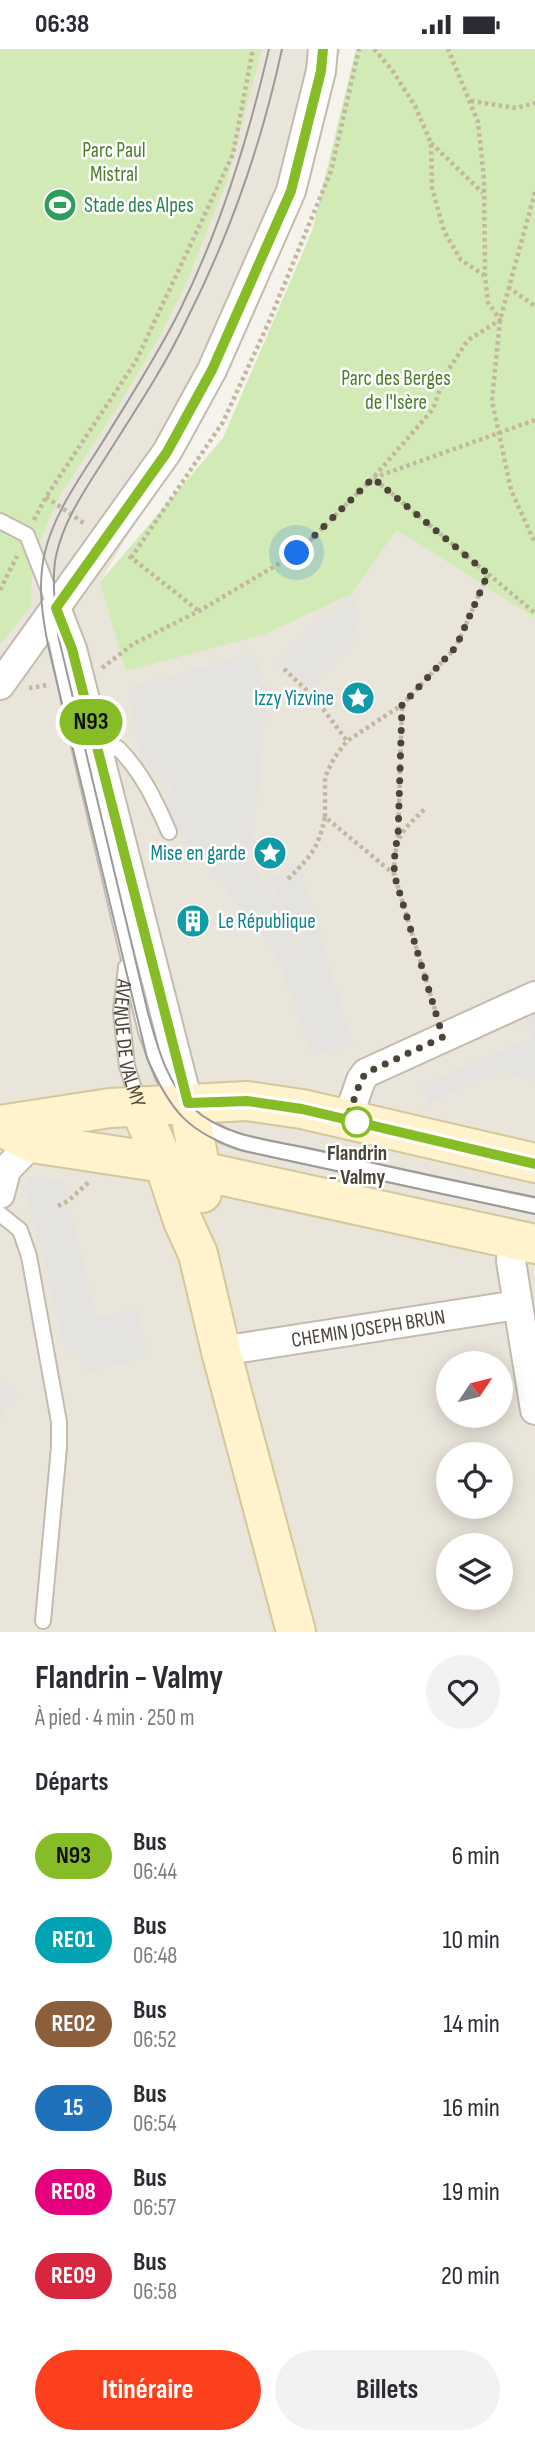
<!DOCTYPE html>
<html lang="fr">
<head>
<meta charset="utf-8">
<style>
	:root { --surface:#fff; --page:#f2f2f3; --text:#2b2b33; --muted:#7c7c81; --accent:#fc3f1d }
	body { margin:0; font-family:"Sofia Sans Condensed",sans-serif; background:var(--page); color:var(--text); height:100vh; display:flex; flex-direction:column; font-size:26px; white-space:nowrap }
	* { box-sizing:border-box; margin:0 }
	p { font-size:23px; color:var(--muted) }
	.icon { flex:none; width:38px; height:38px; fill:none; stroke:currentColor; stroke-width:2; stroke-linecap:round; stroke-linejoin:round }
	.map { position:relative; height:1583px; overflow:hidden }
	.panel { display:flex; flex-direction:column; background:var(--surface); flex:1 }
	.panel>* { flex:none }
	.badge { padding:0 14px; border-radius:23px; font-size:24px; line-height:46px }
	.needle { width:46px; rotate:55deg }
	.buttons { position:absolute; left:436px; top:1302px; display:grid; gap:14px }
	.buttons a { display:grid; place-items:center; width:77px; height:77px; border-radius:50%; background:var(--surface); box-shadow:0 4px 18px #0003; font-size:35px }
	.you { position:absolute; width:35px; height:35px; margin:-18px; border:5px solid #fff; border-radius:50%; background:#1a73e8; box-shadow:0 0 0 10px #1a73e833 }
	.map>.badge { position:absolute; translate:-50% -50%; box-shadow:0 0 0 4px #fff }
	h2 { padding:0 35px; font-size:26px; line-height:63px }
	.round { display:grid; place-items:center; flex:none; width:74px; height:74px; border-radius:37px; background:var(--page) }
	.overview { display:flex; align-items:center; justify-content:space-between; height:119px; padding:0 35px }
	h1 { font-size:33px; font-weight:700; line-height:52px }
	.cta { display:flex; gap:14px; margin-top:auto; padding:14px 35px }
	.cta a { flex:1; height:80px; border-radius:42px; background:var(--accent); color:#fff; font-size:28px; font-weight:700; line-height:80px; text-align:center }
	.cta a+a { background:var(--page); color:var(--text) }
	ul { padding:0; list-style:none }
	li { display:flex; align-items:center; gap:21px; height:84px; padding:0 35px }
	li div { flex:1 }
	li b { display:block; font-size:26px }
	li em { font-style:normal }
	li .badge { min-width:77px; font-weight:700; text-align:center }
	.status { display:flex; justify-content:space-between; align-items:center; height:49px; padding:0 35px; background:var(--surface); direction:ltr }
	.status svg { height:19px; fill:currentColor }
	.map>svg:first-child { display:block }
</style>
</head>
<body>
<div class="status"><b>06:38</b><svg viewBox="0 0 49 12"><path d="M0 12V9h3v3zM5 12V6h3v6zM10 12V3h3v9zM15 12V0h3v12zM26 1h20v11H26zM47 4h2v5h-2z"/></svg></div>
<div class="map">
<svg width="535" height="1583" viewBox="0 0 535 1583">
	<rect width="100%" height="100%" fill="#f6f3ec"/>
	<path fill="#eae5da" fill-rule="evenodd" d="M 0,0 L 341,0 L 230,315 L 100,533 L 351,545 L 397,481 L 535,569 L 535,1583 L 0,1583 ZM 448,1314 L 500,1314 L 500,1367 L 448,1367 ZM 448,1405 L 500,1405 L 500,1458 L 448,1458 ZM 448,1496 L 500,1496 L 500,1549 L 448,1549 Z"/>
	<g fill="#d2eab5">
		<path d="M 0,0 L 262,0 L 227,132 L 186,234 L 161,285 L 123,349 L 60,446 L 32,510 L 31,556 L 0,596 Z"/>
		<path d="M 356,0 L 535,0 L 535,569 L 397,481 L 351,545 L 265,585 L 126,622 L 100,533 L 223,389 L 312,182 Z"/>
	</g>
	<g fill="#e5e3e0">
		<path d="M 351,545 L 360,562 L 351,596 L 313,639 L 275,616 L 315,573 Z"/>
		<path d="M 253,604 L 268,640 L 252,802 L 228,783 L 266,834 L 299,893 L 281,900 L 303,896 L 269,831 L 299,814 L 353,996 L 312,1007 L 275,901 L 158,757 L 175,737 L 140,707 L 128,639 Z"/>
		<path d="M 535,953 L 535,1032 L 497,1022 L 421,1059 L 429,1051 L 421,1036 L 532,989 L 520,959 Z"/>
		<path d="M 29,1127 L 63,1132 L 96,1268 L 137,1260 L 148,1308 L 82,1324 L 80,1305 L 67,1305 L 25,1136 Z"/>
		<path d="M 0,1331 L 17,1344 L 0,1368 Z"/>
	</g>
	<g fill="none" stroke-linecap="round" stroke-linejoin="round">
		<defs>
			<g id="lane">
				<path d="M 0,472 L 27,486 L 56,560"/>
				<path d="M 54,581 L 74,676 L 146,983 L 163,1028 L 177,1050"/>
				<path d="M 98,703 L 118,699 C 142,723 156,753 169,783"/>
				<path id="s1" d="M 126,918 L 121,963 L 127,1017 L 139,1056"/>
				<path d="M 199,1072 L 224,1087 L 240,1093 L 535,1157"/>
				<path d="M 0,1165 L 20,1181 L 29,1207 L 59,1373 L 59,1398 L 43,1572"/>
			</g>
			<g id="street">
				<path d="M 56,559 L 72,600 L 188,1054"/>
				<path d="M 0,636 L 167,403 L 212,321 L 291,142 L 321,22 L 323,0"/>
				<path d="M 347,1071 L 361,1031 L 366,1024 L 535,947"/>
				<path d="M 0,1145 L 6,1121 L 32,1094"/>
				<path d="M 513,1190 L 511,1212 L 535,1361"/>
				<path id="s2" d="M 221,1302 L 517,1256"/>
			</g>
			<g id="secondary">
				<path d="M 188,1054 L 201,1122 L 202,1144"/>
				<path d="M 139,1057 L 164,1114 L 183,1172 L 198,1205 L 221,1302 L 296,1583"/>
				<path d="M 0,1076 L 110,1059 L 247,1052 L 302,1060 L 535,1114"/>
				<path d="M 0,1077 L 32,1094 L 164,1114 L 535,1195"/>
			</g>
		</defs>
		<use href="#lane" stroke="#c2bbae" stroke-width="18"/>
		<use href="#street" stroke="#c2bbae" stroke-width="32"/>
		<use href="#secondary" stroke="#d6c79b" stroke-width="42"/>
		<g stroke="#c4b79f" stroke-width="4.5" stroke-dasharray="3.5 3.5" stroke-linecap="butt">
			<path d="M 374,0 L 392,21 L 415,57 L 431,94 L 432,139 L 444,182 L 461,211 L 484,226"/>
			<path d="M 471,52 L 516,59 L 535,54"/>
			<path d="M 431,94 L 483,144"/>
			<path d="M 535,143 L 500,271 L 492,352 L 511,441 L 535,494"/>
			<path d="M 508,238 L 535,257"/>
			<path d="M 535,371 L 373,429 L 535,564"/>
			<path d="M 46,448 L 85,475"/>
			<path d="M 34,471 L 46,448 L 136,312 L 233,105 L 253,0"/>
			<path d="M 129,507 L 199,562"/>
			<path d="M 131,509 L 223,373 L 268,275 L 331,122 L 359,0"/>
			<path d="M 0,541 L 17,507"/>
			<path d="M 102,619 L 133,595 L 199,562 L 297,504 L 373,429 L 433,360 L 445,326 L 468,291 L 500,271 L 488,253 L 485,227 L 484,130 L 478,73 L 448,0"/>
			<path d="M 284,620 L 315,649 L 347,692"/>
			<path d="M 29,639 L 48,636"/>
			<path d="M 398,788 L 402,657"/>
			<path d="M 394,824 C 395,788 400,783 426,759"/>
			<path d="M 288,830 C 311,807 318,800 325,768"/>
			<path d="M 437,967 L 394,825 L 325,768 L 325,728 L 334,709 L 347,692 L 402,656 L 456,598 L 488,525"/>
			<path d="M 58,1157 L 68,1152 L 89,1133"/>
		</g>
		<use href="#lane" stroke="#fff" stroke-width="14"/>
		<use href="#street" stroke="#fff" stroke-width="28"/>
		<use href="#secondary" stroke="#fff3cd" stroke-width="38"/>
		<g stroke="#9a9a9a" stroke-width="2">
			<path d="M 269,0 C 248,90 221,178 180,261 C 157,307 129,350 102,394 C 80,429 53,465 44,507 C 38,537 42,566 48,596 L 147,1009 C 170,1062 188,1084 244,1102 L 535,1165"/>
			<path d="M 282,0 C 262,93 230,185 187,270 C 165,317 137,359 109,403 C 89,435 64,469 56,507 C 51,532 56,560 58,586 L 148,964 C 158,999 166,1033 193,1059 C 226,1090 280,1092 322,1102 C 393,1119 464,1134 535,1148"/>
		</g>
	</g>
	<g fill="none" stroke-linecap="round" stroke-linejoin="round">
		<defs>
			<path id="line" d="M 323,0 L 321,22 L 291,142 L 212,321 L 167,403 L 56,559 L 72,600 L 188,1054 L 247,1052 L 302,1060 L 535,1115"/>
		</defs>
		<use href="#line" stroke="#fff" stroke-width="16"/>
		<use href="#line" stroke="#86bc25" stroke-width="10"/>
		<path stroke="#4b4439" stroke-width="7" stroke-dasharray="0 12.6" d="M 297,504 L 373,429 L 488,525 L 456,598 L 402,656 L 398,788 L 395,800 L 394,825 L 443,988 L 366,1024 L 361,1031 L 347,1070 L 357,1073"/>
	</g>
	<defs>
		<symbol id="stadium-disc" viewBox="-11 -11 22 22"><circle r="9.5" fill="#2e9e5b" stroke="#fff"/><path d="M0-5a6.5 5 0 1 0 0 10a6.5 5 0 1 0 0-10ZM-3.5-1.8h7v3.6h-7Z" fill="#fff"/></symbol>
		<symbol id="sight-disc" viewBox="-11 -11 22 22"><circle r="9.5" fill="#0f9aa8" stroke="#fff"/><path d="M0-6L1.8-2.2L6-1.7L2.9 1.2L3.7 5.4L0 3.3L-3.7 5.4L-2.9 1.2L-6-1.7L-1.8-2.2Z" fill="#fff"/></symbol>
		<symbol id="building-disc" viewBox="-11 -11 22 22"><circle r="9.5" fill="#0f9aa8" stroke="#fff"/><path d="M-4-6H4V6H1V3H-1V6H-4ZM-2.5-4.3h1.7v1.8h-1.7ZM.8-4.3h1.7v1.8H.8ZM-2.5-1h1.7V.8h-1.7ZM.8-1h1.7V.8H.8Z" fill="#fff"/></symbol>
	</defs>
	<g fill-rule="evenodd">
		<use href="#stadium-disc" x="41" y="137" width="38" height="38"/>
		<use href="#sight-disc" x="339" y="630" width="38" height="38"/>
		<use href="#sight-disc" x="251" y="785" width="38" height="38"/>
		<use href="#building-disc" x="174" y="853" width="38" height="38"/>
	</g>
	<circle fill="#fff" stroke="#86bc25" stroke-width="3.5" cx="357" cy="1073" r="14"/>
	<g text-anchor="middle" stroke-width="5" stroke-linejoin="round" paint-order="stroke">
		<g font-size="21" fill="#4a7f2a" stroke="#fff">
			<text x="114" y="108">Parc Paul<tspan x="114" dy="24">Mistral</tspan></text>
			<text x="396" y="336">Parc des Berges<tspan x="396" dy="24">de l'Isère</tspan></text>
		</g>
		<g font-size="21" fill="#27864d" stroke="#fff" text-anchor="start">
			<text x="84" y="163">Stade des Alpes</text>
		</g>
		<g font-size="21" fill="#0d838f" stroke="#fff" text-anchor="end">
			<text x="334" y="656">Izzy Yizvine</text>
			<text x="246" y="811">Mise en garde</text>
			<text x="218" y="879" text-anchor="start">Le République</text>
		</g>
		<g font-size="21" fill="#4b4439" stroke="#fff">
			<text dy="7" stroke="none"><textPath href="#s1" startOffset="77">AVENUE DE VALMY</textPath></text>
			<text dy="7" stroke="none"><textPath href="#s2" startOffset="149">CHEMIN JOSEPH BRUN</textPath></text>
		</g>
		<g font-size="21" font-weight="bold" fill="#4b4439" stroke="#fff">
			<text x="357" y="1111">Flandrin<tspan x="357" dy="24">- Valmy</tspan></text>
		</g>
	</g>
</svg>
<div class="buttons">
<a><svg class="needle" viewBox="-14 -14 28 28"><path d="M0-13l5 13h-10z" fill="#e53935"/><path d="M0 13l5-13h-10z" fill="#7c7c81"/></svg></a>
<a><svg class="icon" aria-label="locate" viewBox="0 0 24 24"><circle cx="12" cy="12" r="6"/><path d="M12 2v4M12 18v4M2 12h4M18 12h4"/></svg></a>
<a><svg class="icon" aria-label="layers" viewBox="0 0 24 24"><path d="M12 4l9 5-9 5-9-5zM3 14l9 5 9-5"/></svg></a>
</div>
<div class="you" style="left:297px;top:504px"></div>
<b class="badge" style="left:91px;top:673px;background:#86bc25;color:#111">N93</b>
</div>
<section class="panel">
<div class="overview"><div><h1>Flandrin - Valmy</h1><p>À pied · 4 min · 250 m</p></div><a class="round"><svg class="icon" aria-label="heart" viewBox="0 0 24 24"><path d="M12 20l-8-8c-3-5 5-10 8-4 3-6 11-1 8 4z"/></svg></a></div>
<h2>Départs</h2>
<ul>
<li><span class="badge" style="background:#86bc25;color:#111">N93</span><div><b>Bus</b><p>06:44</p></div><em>6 min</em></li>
<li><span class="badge" style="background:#00a3b4;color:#fff">RE01</span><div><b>Bus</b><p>06:48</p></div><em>10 min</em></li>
<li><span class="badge" style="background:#8b5e3c;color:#fff">RE02</span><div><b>Bus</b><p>06:52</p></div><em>14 min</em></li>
<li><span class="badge" style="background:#1f72b9;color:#fff">15</span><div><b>Bus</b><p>06:54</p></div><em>16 min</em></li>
<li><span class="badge" style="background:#e6007e;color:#fff">RE08</span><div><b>Bus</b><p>06:57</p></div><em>19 min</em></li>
<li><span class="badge" style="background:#d7263d;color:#fff">RE09</span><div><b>Bus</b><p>06:58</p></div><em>20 min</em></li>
</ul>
<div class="cta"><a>Itinéraire</a><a>Billets</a></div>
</section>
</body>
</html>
